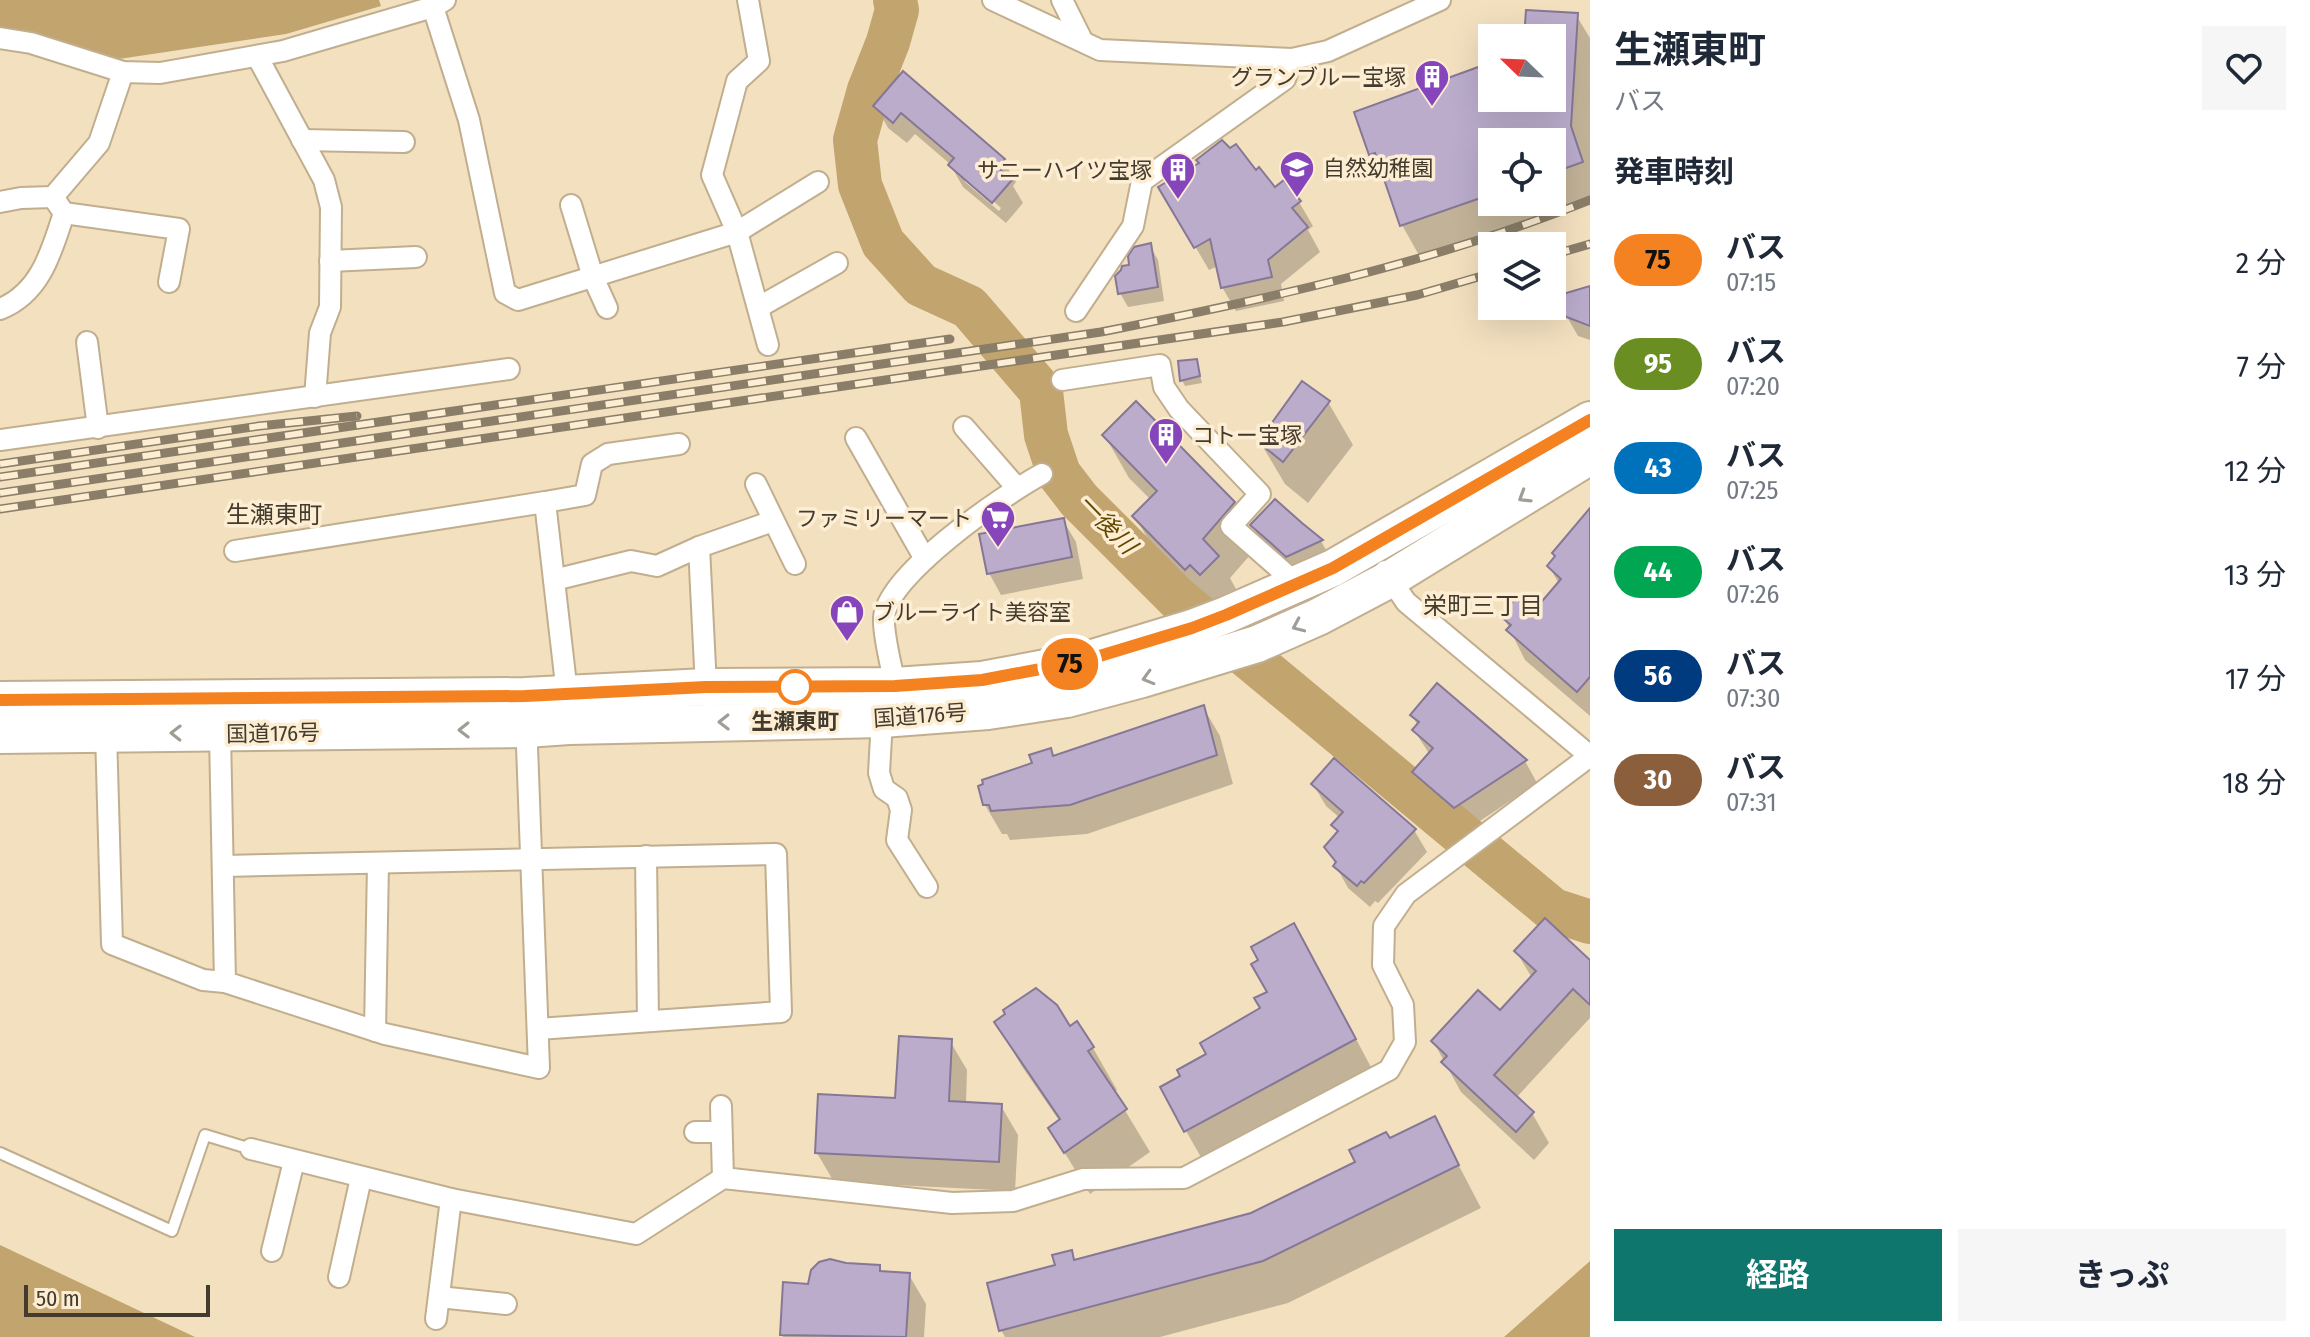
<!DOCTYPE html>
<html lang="ja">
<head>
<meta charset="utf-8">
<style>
	:root { --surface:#fff; --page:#f6f6f7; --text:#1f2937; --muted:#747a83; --accent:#0f766e }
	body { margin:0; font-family:"Fira Sans Condensed","Noto Sans JP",sans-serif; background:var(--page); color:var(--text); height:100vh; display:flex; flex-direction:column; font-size:30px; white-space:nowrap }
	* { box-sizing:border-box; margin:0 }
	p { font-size:26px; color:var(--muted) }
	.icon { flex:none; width:44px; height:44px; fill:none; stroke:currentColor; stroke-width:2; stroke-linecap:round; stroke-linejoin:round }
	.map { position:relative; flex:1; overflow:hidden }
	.details { display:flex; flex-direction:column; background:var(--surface); width:720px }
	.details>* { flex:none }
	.badge { padding:0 16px; border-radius:26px; font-size:28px; line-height:52px }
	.needle { width:52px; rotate:293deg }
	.controls { position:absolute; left:1478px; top:24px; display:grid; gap:16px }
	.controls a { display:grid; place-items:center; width:88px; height:88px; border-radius:0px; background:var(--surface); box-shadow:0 8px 32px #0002; font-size:40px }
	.scale { position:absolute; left:24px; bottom:20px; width:186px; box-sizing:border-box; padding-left:8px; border:4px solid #433b2e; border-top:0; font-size:22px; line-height:28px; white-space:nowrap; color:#433b2e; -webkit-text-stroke:6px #fdeed3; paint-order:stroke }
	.map>.badge { position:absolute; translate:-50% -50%; box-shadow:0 0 0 4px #fff }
	h2 { padding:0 24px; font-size:30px; line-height:72px }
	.round { display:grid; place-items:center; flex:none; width:84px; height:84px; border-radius:0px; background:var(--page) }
	.headline { display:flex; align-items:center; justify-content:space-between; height:136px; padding:0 24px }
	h1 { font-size:38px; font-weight:700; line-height:60px }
	.action { display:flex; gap:16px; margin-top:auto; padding:16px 24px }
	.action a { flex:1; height:92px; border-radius:0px; background:var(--accent); color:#fff; font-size:32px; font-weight:700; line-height:92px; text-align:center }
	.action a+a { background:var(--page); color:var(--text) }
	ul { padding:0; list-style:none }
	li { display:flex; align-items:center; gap:24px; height:104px; padding:0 24px }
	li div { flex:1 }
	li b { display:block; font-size:30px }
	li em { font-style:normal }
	li .badge { min-width:88px; font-weight:700; text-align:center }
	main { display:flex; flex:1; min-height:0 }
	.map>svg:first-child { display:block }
</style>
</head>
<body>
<main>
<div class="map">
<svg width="1590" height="1337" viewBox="0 0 1590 1337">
	<rect width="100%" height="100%" fill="#f3e0bf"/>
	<g fill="#c2a46e">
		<path d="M 0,0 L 379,0 L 381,6 L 286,34 L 119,59 L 0,27 Z"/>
		<path d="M 0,1245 L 195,1337 L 0,1337 Z"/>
		<path d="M 1590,1260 L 1590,1337 L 1504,1337 L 1590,1261 Z"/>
	</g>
	<g fill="#0003" fill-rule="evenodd">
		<path d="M 1576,15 L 1590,38 L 1590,198 L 1420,257 L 1402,225 L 1386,180 L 1371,154 L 1492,65 L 1492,98 L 1552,98 L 1552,38 L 1526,38 ZM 1492,142 L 1552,142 L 1552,202 L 1492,202 Z"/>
		<path d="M 903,74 L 1003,160 L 1016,182 L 1013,186 L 1023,203 L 1006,223 L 963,187 L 950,164 L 915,134 L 907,143 L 888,128 L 876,106 ZM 965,176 L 1001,208 L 999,211 L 965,182 Z"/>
		<path d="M 1256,173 L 1275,190 L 1299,202 L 1313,226 L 1308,230 L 1320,252 L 1281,284 L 1284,301 L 1236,311 L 1222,287 L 1218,266 L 1209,270 L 1161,188 Z"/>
		<path d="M 1150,246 L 1158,260 L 1164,301 L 1128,307 L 1120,293 L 1131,266 Z"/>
		<path d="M 1590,288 L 1590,340 L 1578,336 L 1566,315 L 1567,300 Z"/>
		<path d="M 1196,361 L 1202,383 L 1185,386 L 1182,380 Z"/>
		<path d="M 1328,402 L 1353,445 L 1308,503 L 1285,484 L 1260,442 Z"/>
		<path d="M 1105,436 L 1234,503 L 1258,546 L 1230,578 L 1242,600 L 1211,611 L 1159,559 L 1135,516 L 1151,500 L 1129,478 Z"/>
		<path d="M 1275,501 L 1321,541 L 1327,552 L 1294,567 L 1259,537 L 1252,526 Z"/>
		<path d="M 1590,519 L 1590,716 L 1525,660 L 1503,616 L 1533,616 L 1559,584 L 1549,566 Z"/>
		<path d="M 1063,520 L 1076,542 L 1083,579 L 1001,595 L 989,573 Z"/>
		<path d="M 1203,707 L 1220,736 L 1233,784 L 1087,834 L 1010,840 L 1007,834 L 1002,834 L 985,805 L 1034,765 Z"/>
		<path d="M 1412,715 L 1525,761 L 1537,783 L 1468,829 L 1427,794 L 1415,772 L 1430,755 L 1414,730 L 1418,726 Z"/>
		<path d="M 1313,784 L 1414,830 L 1427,852 L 1378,903 L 1375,901 L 1370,907 L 1348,888 L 1336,866 L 1327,847 L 1338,833 L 1334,825 L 1340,818 L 1326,806 Z"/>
		<path d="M 1516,951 L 1590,963 L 1590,1018 L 1516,1098 L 1532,1113 L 1549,1143 L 1534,1160 L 1461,1092 L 1433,1041 L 1500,1013 L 1532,978 Z"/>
		<path d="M 1318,968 L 1379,1082 L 1210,1173 L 1186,1131 L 1183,1077 L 1263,1009 Z"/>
		<path d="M 997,1023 L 1070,1029 L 1093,1048 L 1117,1090 L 1114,1092 L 1150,1152 L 1090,1194 L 1050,1129 L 1060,1122 L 1021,1065 Z"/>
		<path d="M 950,1041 L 967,1070 L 966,1104 L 1001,1106 L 1018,1135 L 1015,1191 L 834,1182 L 817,1153 L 897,1100 Z"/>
		<path d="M 1434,1118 L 1481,1208 L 1288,1303 L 1160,1337 L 1005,1337 L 1001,1330 L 1071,1252 L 1076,1262 L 1252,1215 L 1357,1163 L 1389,1140 Z"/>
		<path d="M 846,1265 L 879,1266 L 883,1273 L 909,1275 L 926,1304 L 924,1337 L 783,1337 L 782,1334 L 809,1286 Z"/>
	</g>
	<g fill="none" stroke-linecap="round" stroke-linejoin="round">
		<path stroke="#c2a46e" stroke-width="44" d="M 895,0 L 897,10 L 888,42 L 869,90 L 855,140 L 860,185 L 883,243 L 921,285 L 969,307 L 1041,391 L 1046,435 L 1059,474 L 1079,500 L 1177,598 L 1553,910 L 1590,922"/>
	</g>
	<g fill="#bbaccc" stroke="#867796" stroke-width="2">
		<path d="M 1526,10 L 1578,13 L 1571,126 L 1583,162 L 1552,173 L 1552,142 L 1492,142 L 1492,194 L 1400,226 L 1375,153 L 1369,155 L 1354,112 L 1492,62 L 1492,98 L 1552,98 L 1552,38 L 1524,38 Z"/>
		<path d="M 903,71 L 1005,159 L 997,167 L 1012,180 L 992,203 L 948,165 L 954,158 L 901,113 L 893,123 L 873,106 Z"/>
		<path d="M 1222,140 L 1230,148 L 1236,144 L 1256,170 L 1259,167 L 1275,187 L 1284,180 L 1301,201 L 1292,208 L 1308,227 L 1268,260 L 1272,277 L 1221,288 L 1210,239 L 1194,248 L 1158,187 L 1199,163 L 1196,160 Z"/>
		<path d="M 1151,243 L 1158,287 L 1118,294 L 1115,276 L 1121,270 L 1122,266 L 1129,265 L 1128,256 L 1134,247 Z"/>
		<path d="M 1590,286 L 1590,326 L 1564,316 L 1559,301 L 1564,299 L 1563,294 Z"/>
		<path d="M 1197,359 L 1200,376 L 1180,381 L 1178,361 Z"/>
		<path d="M 1302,381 L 1330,401 L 1283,462 L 1258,442 Z"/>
		<path d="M 1136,401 L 1235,502 L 1203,539 L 1219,556 L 1200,575 L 1190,565 L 1185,570 L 1132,516 L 1157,491 L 1102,435 Z"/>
		<path d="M 1275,499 L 1302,523 L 1323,540 L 1286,557 L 1273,545 L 1250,525 Z"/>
		<path d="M 1590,508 L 1590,677 L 1577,692 L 1506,630 L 1511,625 L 1500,616 L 1516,598 L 1532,613 L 1561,579 L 1547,566 L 1555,556 L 1552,553 Z"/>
		<path d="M 1064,518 L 1072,557 L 987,574 L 979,534 Z"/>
		<path d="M 1437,683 L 1527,760 L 1454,808 L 1412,772 L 1433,748 L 1412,730 L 1419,722 L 1410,715 Z"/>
		<path d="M 1204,705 L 1217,755 L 1070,805 L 991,811 L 989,805 L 983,805 L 978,786 L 983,784 L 982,780 L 1032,763 L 1029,755 L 1051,748 L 1053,756 Z"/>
		<path d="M 1334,758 L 1416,829 L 1364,883 L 1361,881 L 1357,886 L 1333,866 L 1336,862 L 1324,847 L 1338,831 L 1331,825 L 1343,812 L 1311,784 Z"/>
		<path d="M 1545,918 L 1590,960 L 1590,1005 L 1573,989 L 1494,1075 L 1534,1112 L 1516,1132 L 1441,1062 L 1447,1056 L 1431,1041 L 1478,990 L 1500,1010 L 1536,971 L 1514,951 Z"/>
		<path d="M 1294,923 L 1356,1039 L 1184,1132 L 1160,1087 L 1180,1076 L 1177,1070 L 1206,1054 L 1200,1043 L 1260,1008 L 1254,998 L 1267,992 L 1251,964 L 1258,960 L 1251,947 Z"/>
		<path d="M 1036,988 L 1057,1005 L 1070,1026 L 1077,1021 L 1094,1047 L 1088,1051 L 1127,1109 L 1064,1153 L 1048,1128 L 1060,1119 L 994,1022 L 1005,1014 L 1003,1010 Z"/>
		<path d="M 899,1036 L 952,1039 L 949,1101 L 1002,1104 L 999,1162 L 815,1153 L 818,1094 L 895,1098 Z"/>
		<path d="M 1435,1116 L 1459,1165 L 1263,1261 L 999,1331 L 987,1283 L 1055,1265 L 1052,1255 L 1072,1250 L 1074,1260 L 1251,1213 L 1355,1162 L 1349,1150 L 1386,1132 L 1390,1138 Z"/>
		<path d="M 830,1259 L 846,1263 L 880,1265 L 880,1271 L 910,1273 L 906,1337 L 780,1335 L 783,1282 L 808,1284 L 811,1270 L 819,1262 Z"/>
	</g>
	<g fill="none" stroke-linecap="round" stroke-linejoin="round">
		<defs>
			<path id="lane" d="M 0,1153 L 172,1231 L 205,1135 L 251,1149"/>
			<g id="street">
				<path d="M 748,0 L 759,61 L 737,81 L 712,175 L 737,232 L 768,345"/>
				<path d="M 993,0 L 1100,50 L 1292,59 L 1285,79 L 1142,181 L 1133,226 L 1076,311"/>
				<path d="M 1062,0 L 1082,40"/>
				<path d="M 433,7 L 469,120 L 505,293 L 518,300 L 737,232 L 818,182"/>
				<path d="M 0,38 L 31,43 L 123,72 L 160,73 L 283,51 L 433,7 L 445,0"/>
				<path d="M 257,56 L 324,180 L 331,207 L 330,307 L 320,333 L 315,397"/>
				<path d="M 1292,59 L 1328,51 L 1440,0"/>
				<path d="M 302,140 L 404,142"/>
				<path d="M 53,197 L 64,213 L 179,229 L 169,282"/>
				<path d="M 0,202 L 21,198 L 53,197 L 99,143 L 123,72"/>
				<path d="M 571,205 L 593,277 L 607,308"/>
				<path d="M 330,261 L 416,257"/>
				<path d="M 759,307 L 837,263"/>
				<path d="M 0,309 C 41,293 52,250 64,213"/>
				<path d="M 87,342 L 98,428"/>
				<path d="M 1062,380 L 1160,365 L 1164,387 L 1179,409 L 1260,494 L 1231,526 L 1297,584"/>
				<path d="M 964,427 L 1017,488"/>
				<path d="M 856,438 L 925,559"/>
				<path d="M 0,440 L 509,369"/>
				<path d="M 756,484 L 795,564"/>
				<path d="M 545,502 L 585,495 L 592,464 L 608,454 L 679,444"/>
				<path d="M 699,547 L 706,687"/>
				<path d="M 235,551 L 545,502 L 568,702"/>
				<path d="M 1385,571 L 1406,602 L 1590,756"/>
				<path d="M 554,580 L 631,561 L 657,566 L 699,547 L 773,521"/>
				<path d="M 895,686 C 892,667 883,637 884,618 C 886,575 1005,494 1042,474"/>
				<path d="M 882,719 L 879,773 L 884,789 L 897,798 L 901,810 L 897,840 L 927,887"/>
				<path d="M 106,733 L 112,944 L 203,980 L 225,982"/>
				<path d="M 220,734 L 225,982 L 385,1034 L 539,1068 L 526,720"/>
				<path d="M 646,856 L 648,1021"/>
				<path d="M 225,866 L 776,854 L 781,1012 L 538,1029"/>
				<path d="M 375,1031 L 378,863"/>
				<path d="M 721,1106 L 723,1178"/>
				<path d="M 695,1132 L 721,1132"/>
				<path d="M 251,1149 L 451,1199 L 636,1234 L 723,1178 L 952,1203 L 1013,1201 L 1083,1179 L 1184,1178 L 1389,1070 L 1405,1042 L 1403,1005 L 1383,965 L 1384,926 L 1406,894 L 1590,756"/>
				<path d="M 272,1251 L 294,1161"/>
				<path d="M 339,1277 L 361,1178"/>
				<path d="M 439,1297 L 506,1304"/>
				<path d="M 436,1319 L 451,1199"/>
			</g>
			<g id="highway">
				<path d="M 0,700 L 525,696 L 706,687 L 895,686 L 982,680 L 1083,661 L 1192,628 L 1226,615 L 1333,568 L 1590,420"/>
				<path d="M 0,735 L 526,729 L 569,726 L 882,719 L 988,711 L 1067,699 L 1142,679 L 1257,644 L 1318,617 L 1390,579 L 1590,456"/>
			</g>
		</defs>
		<use href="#lane" stroke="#c1ae8e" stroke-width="14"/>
		<use href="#street" stroke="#c1ae8e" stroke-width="24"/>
		<use href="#highway" stroke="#c1ae8e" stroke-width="40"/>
		<use href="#lane" stroke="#fff" stroke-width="10"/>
		<use href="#street" stroke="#fff" stroke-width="20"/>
		<use href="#highway" stroke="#fff" stroke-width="36"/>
		<defs>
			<g id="rail">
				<path d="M 1552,255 L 1590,244"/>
				<path d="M 0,464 L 259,426 L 357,416"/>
				<path d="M 0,477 L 950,339"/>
				<path d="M 0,493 L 1101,332 C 1267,299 1433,263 1590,200"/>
				<path d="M 0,509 L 1283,322 L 1417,295 L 1492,273"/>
			</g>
		</defs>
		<use href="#rail" stroke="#8a7e69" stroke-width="9"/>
		<use href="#rail" stroke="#fdeed3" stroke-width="6" stroke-dasharray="18" stroke-linecap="butt"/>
	</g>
	<defs><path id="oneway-chevron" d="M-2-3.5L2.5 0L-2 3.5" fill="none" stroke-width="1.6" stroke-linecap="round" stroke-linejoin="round" transform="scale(2)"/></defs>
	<g stroke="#a19d96">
		<use href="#oneway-chevron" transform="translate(1524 497) rotate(148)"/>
		<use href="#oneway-chevron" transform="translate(1298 626) rotate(156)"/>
		<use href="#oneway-chevron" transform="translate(1148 678) rotate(164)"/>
		<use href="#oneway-chevron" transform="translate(724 722) rotate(179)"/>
		<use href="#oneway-chevron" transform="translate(464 730) rotate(179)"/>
		<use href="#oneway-chevron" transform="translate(176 733) rotate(-179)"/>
	</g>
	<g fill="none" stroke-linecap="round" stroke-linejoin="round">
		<defs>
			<path id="line" d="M 0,700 L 525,696 L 706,687 L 895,686 L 982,680 L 1083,661 L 1192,628 L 1226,615 L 1333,568 L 1590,420"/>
		</defs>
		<use href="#line" stroke="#fff" stroke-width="18"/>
		<use href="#line" stroke="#f58220" stroke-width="12"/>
	</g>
	<defs>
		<symbol id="building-pin" viewBox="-11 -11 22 30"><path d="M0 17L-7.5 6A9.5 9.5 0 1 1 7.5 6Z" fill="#8645ba" stroke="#fdeed3"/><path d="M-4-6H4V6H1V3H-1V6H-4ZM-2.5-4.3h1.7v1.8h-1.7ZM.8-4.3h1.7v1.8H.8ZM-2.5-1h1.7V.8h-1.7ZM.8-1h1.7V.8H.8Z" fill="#fff"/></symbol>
		<symbol id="school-pin" viewBox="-11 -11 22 30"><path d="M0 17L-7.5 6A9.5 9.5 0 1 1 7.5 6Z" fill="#8645ba" stroke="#fdeed3"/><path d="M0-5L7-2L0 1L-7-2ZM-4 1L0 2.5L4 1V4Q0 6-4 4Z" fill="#fff"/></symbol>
		<symbol id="supermarket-pin" viewBox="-11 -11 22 30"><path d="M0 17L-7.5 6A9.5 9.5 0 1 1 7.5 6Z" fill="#8645ba" stroke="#fdeed3"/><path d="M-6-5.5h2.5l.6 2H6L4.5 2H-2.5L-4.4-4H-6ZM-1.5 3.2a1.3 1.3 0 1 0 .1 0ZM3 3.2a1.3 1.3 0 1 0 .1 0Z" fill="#fff"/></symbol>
		<symbol id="shop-pin" viewBox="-11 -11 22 30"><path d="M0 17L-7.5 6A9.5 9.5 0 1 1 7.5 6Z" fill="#8645ba" stroke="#fdeed3"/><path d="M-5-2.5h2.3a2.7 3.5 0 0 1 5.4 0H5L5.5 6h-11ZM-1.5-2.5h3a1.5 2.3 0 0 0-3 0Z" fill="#fff"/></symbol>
	</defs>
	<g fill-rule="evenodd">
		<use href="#building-pin" x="1412" y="57" width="40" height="54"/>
		<use href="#school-pin" x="1277" y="148" width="40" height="54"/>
		<use href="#building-pin" x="1158" y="150" width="40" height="54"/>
		<use href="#building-pin" x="1146" y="415" width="40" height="54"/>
		<use href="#supermarket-pin" x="978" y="498" width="40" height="54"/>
		<use href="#shop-pin" x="827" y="592" width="40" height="54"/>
	</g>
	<circle fill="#fff" stroke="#f58220" stroke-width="4" cx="795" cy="687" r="16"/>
	<g text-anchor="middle" stroke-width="7" stroke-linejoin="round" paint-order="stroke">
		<g font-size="22" fill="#433b2e" stroke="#fdeed3" text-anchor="end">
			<text x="1406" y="85">グランブルー宝塚</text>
			<text x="1323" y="176" text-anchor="start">自然幼稚園</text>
			<text x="1152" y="178">サニーハイツ宝塚</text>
			<text x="1192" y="443" text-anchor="start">コトー宝塚</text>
			<text x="972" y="526">ファミリーマート</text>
			<text x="873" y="620" text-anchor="start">ブルーライト美容室</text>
		</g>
		<g font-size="22" fill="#433b2e" stroke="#fdeed3">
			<text transform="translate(920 715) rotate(-4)" y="8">国道176号</text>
			<text transform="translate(273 733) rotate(-1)" y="8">国道176号</text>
		</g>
		<g font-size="22" font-weight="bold" fill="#433b2e" stroke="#fdeed3">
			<text x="795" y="729">生瀬東町</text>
		</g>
		<g font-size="24" fill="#433b2e" stroke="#fdeed3">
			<text x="274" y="523">生瀬東町</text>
			<text x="1483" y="614">栄町三丁目</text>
		</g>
		<g font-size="24" font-style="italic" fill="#654800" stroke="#fdeed3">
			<text transform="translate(1107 524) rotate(46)" y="8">一後川</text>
		</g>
	</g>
</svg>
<div class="controls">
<a><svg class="needle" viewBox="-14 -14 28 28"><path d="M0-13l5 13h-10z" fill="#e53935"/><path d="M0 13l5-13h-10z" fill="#747a83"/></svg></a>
<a><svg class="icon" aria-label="locate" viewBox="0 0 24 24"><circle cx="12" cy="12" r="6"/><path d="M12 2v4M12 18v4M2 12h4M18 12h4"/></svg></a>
<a><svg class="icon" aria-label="layers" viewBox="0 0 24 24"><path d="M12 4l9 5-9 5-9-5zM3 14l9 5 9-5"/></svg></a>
</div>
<div class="scale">50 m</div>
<b class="badge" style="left:1070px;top:664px;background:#f58220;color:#111">75</b>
</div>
<section class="details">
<div class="headline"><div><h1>生瀬東町</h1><p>バス</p></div><a class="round"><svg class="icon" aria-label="heart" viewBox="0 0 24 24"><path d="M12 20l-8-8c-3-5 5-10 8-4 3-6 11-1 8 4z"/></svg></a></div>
<h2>発車時刻</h2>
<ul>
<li><span class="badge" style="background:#f58220;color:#111">75</span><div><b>バス</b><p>07:15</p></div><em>2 分</em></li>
<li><span class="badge" style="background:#6b8e23;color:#fff">95</span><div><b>バス</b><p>07:20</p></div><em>7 分</em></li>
<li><span class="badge" style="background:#0072bc;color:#fff">43</span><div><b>バス</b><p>07:25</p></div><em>12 分</em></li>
<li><span class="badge" style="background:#00a651;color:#fff">44</span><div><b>バス</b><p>07:26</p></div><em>13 分</em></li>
<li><span class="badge" style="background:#003b80;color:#fff">56</span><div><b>バス</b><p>07:30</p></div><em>17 分</em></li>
<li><span class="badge" style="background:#8b5e3c;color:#fff">30</span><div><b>バス</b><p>07:31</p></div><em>18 分</em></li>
</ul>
<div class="action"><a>経路</a><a>きっぷ</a></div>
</section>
</main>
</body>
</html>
